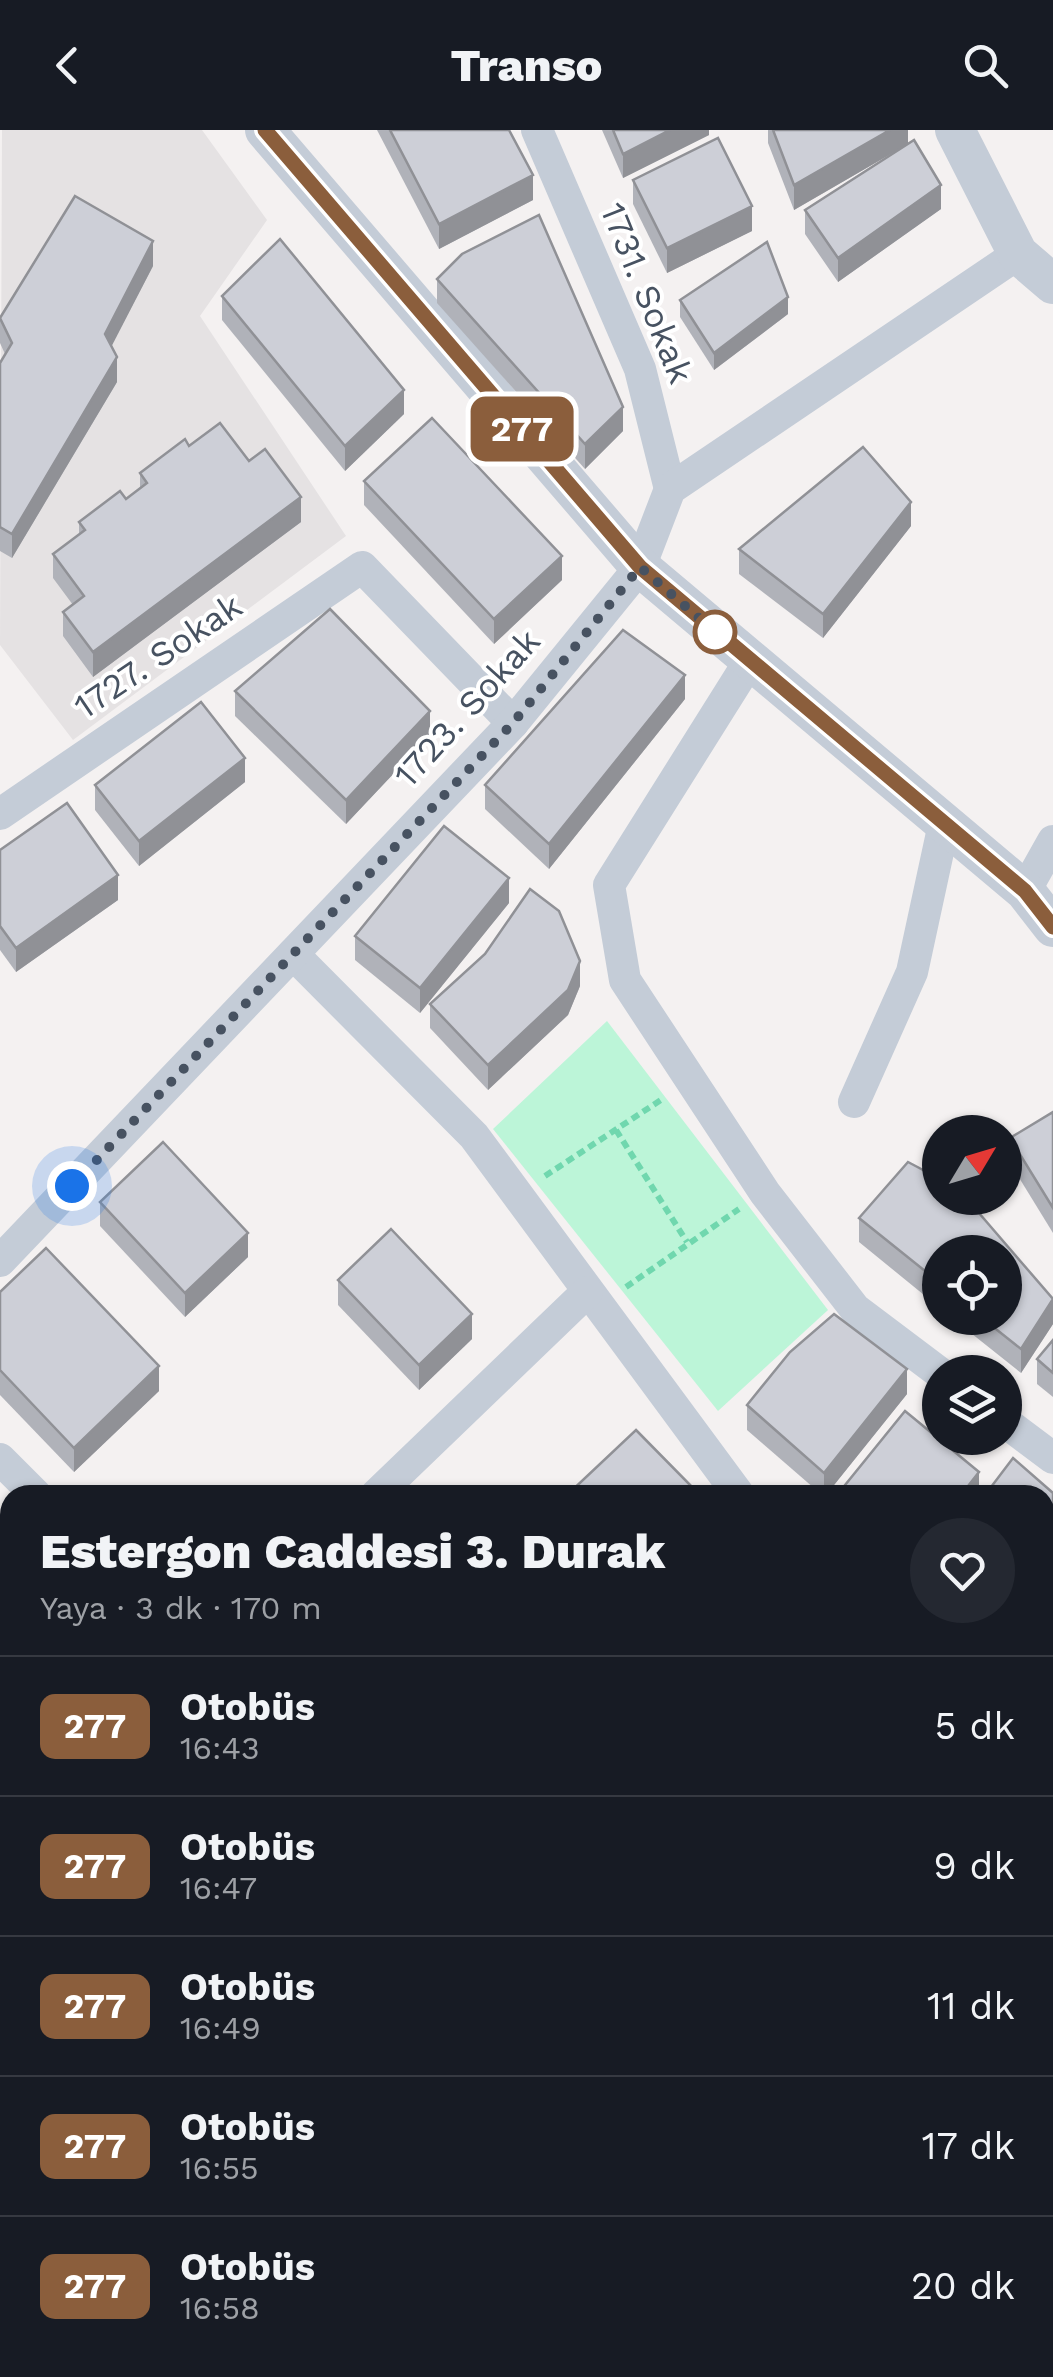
<!DOCTYPE html>
<html lang="tr">
<head>
<meta charset="utf-8">
<style>
	:root { --surface:#171b24; --page:#242831; --text:#f1f3f6; --muted:#9ea1a6; --line:#363941 }
	body { margin:0; font-family:"Work Sans",sans-serif; background:var(--page); color:var(--text); height:100vh; display:flex; flex-direction:column; font-size:38px; white-space:nowrap }
	* { box-sizing:border-box; margin:0 }
	p { font-size:32px; color:var(--muted) }
	.icon { flex:none; width:55px; height:55px; fill:none; stroke:currentColor; stroke-width:2; stroke-linecap:round; stroke-linejoin:round }
	.map { position:relative; flex:1; overflow:hidden }
	.drawer { position:absolute; left:0px; top:1355px; width:1055px; height:892px; display:flex; flex-direction:column; background:var(--surface); border-radius:30px 30px 0 0; box-shadow:0 2px 8px #0004 }
	.drawer>* { flex:none }
	.badge { padding:0 20px; border-radius:15px; font-size:35px; line-height:65px }
	.needle { width:65px; rotate:52deg }
	.controls { position:absolute; left:922px; top:985px; display:grid; gap:20px }
	.controls a { display:grid; place-items:center; width:100px; height:100px; border-radius:50%; background:var(--surface); box-shadow:0 2px 8px #0004; font-size:50px }
	.you { position:absolute; width:50px; height:50px; margin:-25px; border:8px solid #fff; border-radius:50%; background:#1a73e8; box-shadow:0 0 0 15px #1a73e833 }
	.map>.badge { position:absolute; translate:-50% -50%; box-shadow:0 0 0 5px #fff }
	.round { display:grid; place-items:center; flex:none; width:105px; height:105px; border-radius:52px; background:var(--page) }
	.headline { display:flex; align-items:center; justify-content:space-between; height:170px; padding:0 40px }
	h1 { font-size:48px; font-weight:800; line-height:75px }
	ul { padding:0; list-style:none }
	li { display:flex; align-items:center; gap:30px; height:140px; padding:0 40px; border-top:2px solid var(--line) }
	li div { flex:1 }
	li b { display:block; font-size:38px }
	li em { font-style:normal }
	li .badge { min-width:110px; font-weight:700; text-align:center }
	header { display:flex; justify-content:space-between; align-items:center; height:130px; padding:0 40px; background:var(--surface); font-size:45px; font-weight:800 }
	.map>svg:first-child { display:block }
</style>
</head>
<body>
<header><svg class="icon" aria-label="back" viewBox="0 0 24 24"><path d="M15 5l-7 7 7 7"/></svg>Transo<svg class="icon" aria-label="search" viewBox="0 0 24 24"><circle cx="10" cy="10" r="6"/><path d="M15 15l6 6"/></svg></header>
<div class="map">
<svg width="1053" height="2247" viewBox="0 0 1053 2247">
	<rect width="100%" height="100%" fill="#f4f1f1"/>
	<path fill="#e5e2e3" d="M 2,0 L 202,0 L 267,90 L 200,186 L 346,406 L 73,610 L 0,515 Z"/>
	<g fill="#bcf5d8">
		<path d="M 607,891 L 828,1180 L 718,1281 L 493,999 Z"/>
		<path d="M 196,2238 L 660,2238 L 653,2247 L 194,2247 Z"/>
	</g>
	<g fill="none" stroke-linecap="round" stroke-linejoin="round">
		<g stroke="#70d7ae" stroke-width="6" stroke-dasharray="8 5" stroke-linecap="butt">
			<path d="M 616,1000 L 687,1112"/>
			<path d="M 545,1046 L 664,968"/>
			<path d="M 626,1157 L 739,1079"/>
		</g>
		<g stroke="#c4ccd7" stroke-width="32">
			<path d="M 537,0 L 640,239 L 670,359"/>
			<path d="M 749,532 L 609,755 L 625,850 L 765,1063 L 855,1179 L 940,1243"/>
			<path d="M 0,684 L 362,437 L 513,593"/>
			<path d="M 1025,761 L 1053,711"/>
			<path d="M 293,824 L 474,1006 L 739,1365"/>
			<path d="M 854,972 L 912,842 L 944,694"/>
			<path d="M 0,1131 L 513,593 L 640,437 L 670,359 L 1018,124"/>
			<path d="M 1005,1292 L 1053,1328"/>
			<path d="M 0,1329 L 36,1365"/>
			<path d="M 376,1365 L 587,1162"/>
			<path d="M 1045,1484 L 1053,1480"/>
			<path d="M 0,1771 L 10,1780"/>
			<path d="M 1045,1852 L 1053,1862"/>
			<path d="M 1045,1963 L 1053,1958"/>
			<path d="M 0,2150 L 10,2153"/>
			<path d="M 804,2238 L 809,2247"/>
			<path d="M 725,2247 L 732,2238"/>
		</g>
		<g stroke="#c4ccd7" stroke-width="40">
			<path d="M 265,0 L 640,437 L 1025,761 L 1053,797"/>
			<path d="M 955,0 L 1018,124 L 1053,154"/>
		</g>
	</g>
	<g fill="#b0b2b9">
		<path d="M 377,0 L 509,0 L 533,70 L 439,119 Z"/>
		<path d="M 602,0 L 709,0 L 709,5 L 623,48 Z"/>
		<path d="M 768,0 L 908,0 L 908,14 L 941,79 L 838,152 L 805,104 L 805,80 L 901,18 L 794,80 L 768,13 Z"/>
		<path d="M 633,50 L 752,101 L 667,143 L 633,74 Z"/>
		<path d="M 153,136 L 111,216 L 117,252 L 12,428 L 0,421 L 0,233 L 5,224 L 0,213 L 0,188 Z"/>
		<path d="M 437,149 L 623,301 L 585,339 L 437,173 Z"/>
		<path d="M 222,166 L 404,284 L 345,341 L 222,190 Z"/>
		<path d="M 680,170 L 788,184 L 714,240 L 680,187 Z"/>
		<path d="M 189,316 L 249,331 L 301,392 L 93,547 L 63,506 L 63,482 L 73,475 L 53,448 L 53,424 L 79,405 L 79,392 L 126,369 L 140,359 L 140,343 Z"/>
		<path d="M 364,351 L 562,450 L 494,514 L 364,375 Z"/>
		<path d="M 911,396 L 823,508 L 739,444 L 739,419 Z"/>
		<path d="M 235,561 L 430,605 L 346,694 L 235,586 Z"/>
		<path d="M 685,569 L 549,739 L 485,679 L 485,655 Z"/>
		<path d="M 245,652 L 139,736 L 95,680 L 95,655 Z"/>
		<path d="M 0,720 L 118,770 L 16,842 L 0,820 Z"/>
		<path d="M 509,773 L 420,883 L 355,830 L 355,806 Z"/>
		<path d="M 580,856 L 568,885 L 488,960 L 430,898 L 430,874 Z"/>
		<path d="M 1053,982 L 1053,1103 L 1010,1033 L 1010,1008 Z"/>
		<path d="M 100,1072 L 248,1127 L 185,1187 L 100,1096 Z"/>
		<path d="M 859,1088 L 1053,1169 L 1053,1194 L 1021,1243 L 952,1188 L 1005,1188 L 940,1122 L 940,1178 L 859,1112 Z"/>
		<path d="M 338,1150 L 472,1209 L 419,1260 L 338,1175 Z"/>
		<path d="M 0,1162 L 159,1261 L 74,1342 L 0,1265 Z"/>
		<path d="M 1053,1210 L 1053,1267 L 1037,1254 L 1037,1229 Z"/>
		<path d="M 907,1264 L 826,1365 L 822,1365 L 747,1300 L 747,1275 Z"/>
		<path d="M 10,1455 L 10,1566 L 0,1556 L 0,1465 Z"/>
		<path d="M 10,1627 L 10,1738 L 0,1728 L 0,1637 Z"/>
		<path d="M 10,1869 L 10,1971 L 0,1968 L 0,1878 Z"/>
		<path d="M 0,2175 L 10,2178 L 10,2238 L 159,2238 L 156,2247 L 22,2247 L 0,2240 Z"/>
	</g>
	<g fill="#909196">
		<path d="M 670,0 L 709,0 L 709,5 L 623,48 L 623,24 Z"/>
		<path d="M 890,0 L 908,0 L 908,14 L 794,80 L 794,55 Z"/>
		<path d="M 533,45 L 533,70 L 439,119 L 439,94 Z"/>
		<path d="M 941,55 L 941,79 L 838,152 L 838,128 Z"/>
		<path d="M 752,76 L 752,101 L 667,143 L 667,118 Z"/>
		<path d="M 153,111 L 153,136 L 105,229 L 105,204 Z"/>
		<path d="M 788,167 L 788,184 L 714,240 L 714,223 Z"/>
		<path d="M 117,227 L 117,252 L 12,428 L 12,404 Z"/>
		<path d="M 404,260 L 404,284 L 345,341 L 345,316 Z"/>
		<path d="M 623,277 L 623,301 L 585,339 L 585,314 Z"/>
		<path d="M 301,367 L 301,392 L 93,547 L 93,522 Z"/>
		<path d="M 911,372 L 911,396 L 823,508 L 823,484 Z"/>
		<path d="M 562,426 L 562,450 L 494,514 L 494,489 Z"/>
		<path d="M 685,545 L 685,569 L 549,739 L 549,714 Z"/>
		<path d="M 430,581 L 430,605 L 346,694 L 346,670 Z"/>
		<path d="M 245,628 L 245,652 L 139,736 L 139,711 Z"/>
		<path d="M 118,745 L 118,770 L 16,842 L 16,818 Z"/>
		<path d="M 509,748 L 509,773 L 420,883 L 420,858 Z"/>
		<path d="M 580,831 L 580,856 L 568,885 L 488,960 L 488,935 Z"/>
		<path d="M 248,1103 L 248,1127 L 185,1187 L 185,1163 Z"/>
		<path d="M 1053,1169 L 1053,1194 L 1021,1243 L 1021,1219 Z"/>
		<path d="M 472,1184 L 472,1209 L 419,1260 L 419,1235 Z"/>
		<path d="M 159,1236 L 159,1261 L 74,1342 L 74,1318 Z"/>
		<path d="M 907,1239 L 907,1264 L 826,1365 L 824,1365 L 824,1343 Z"/>
		<path d="M 979,1342 L 979,1365 L 961,1365 Z"/>
		<path d="M 1053,1402 L 1053,1427 L 1045,1432 L 1045,1407 Z"/>
		<path d="M 10,1408 L 10,1432 L 0,1444 L 0,1419 Z"/>
		<path d="M 10,1597 L 10,1621 L 0,1633 L 0,1608 Z"/>
		<path d="M 149,2238 L 159,2238 L 156,2247 L 146,2247 Z"/>
	</g>
	<g fill="#cdcfd7" stroke="#909196" stroke-width="2.5">
		<path d="M 390,0 L 509,0 L 533,45 L 439,94 Z"/>
		<path d="M 613,0 L 670,0 L 623,24 Z"/>
		<path d="M 773,0 L 890,0 L 794,55 Z"/>
		<path d="M 718,8 L 752,76 L 667,118 L 633,50 Z"/>
		<path d="M 914,10 L 941,55 L 838,128 L 805,80 Z"/>
		<path d="M 75,66 L 153,111 L 105,204 L 117,227 L 12,404 L 0,397 L 0,233 L 12,213 L 0,188 Z"/>
		<path d="M 539,85 L 623,277 L 585,314 L 437,149 L 462,124 Z"/>
		<path d="M 280,109 L 404,260 L 345,316 L 222,166 Z"/>
		<path d="M 767,112 L 788,167 L 714,223 L 680,170 Z"/>
		<path d="M 432,288 L 562,426 L 494,489 L 364,351 Z"/>
		<path d="M 220,293 L 249,331 L 265,319 L 301,367 L 93,522 L 63,482 L 84,466 L 53,424 L 85,400 L 79,392 L 120,361 L 126,369 L 147,353 L 140,343 L 185,309 L 189,316 Z"/>
		<path d="M 863,317 L 911,372 L 823,484 L 739,419 Z"/>
		<path d="M 330,479 L 430,581 L 346,670 L 235,561 Z"/>
		<path d="M 623,500 L 685,545 L 549,714 L 485,655 Z"/>
		<path d="M 201,572 L 245,628 L 139,711 L 95,655 Z"/>
		<path d="M 67,673 L 118,745 L 16,818 L 0,796 L 0,720 Z"/>
		<path d="M 444,696 L 509,748 L 420,858 L 355,806 Z"/>
		<path d="M 530,759 L 559,781 L 580,831 L 568,860 L 488,935 L 430,874 L 485,824 Z"/>
		<path d="M 1053,982 L 1053,1078 L 1010,1008 Z"/>
		<path d="M 163,1012 L 248,1103 L 185,1163 L 100,1072 Z"/>
		<path d="M 908,1032 L 940,1049 L 940,1068 L 966,1068 L 1053,1169 L 1021,1219 L 982,1188 L 1005,1188 L 1005,1122 L 940,1122 L 940,1153 L 859,1088 Z"/>
		<path d="M 391,1099 L 472,1184 L 419,1235 L 338,1150 Z"/>
		<path d="M 46,1118 L 159,1236 L 74,1318 L 0,1240 L 0,1162 Z"/>
		<path d="M 834,1184 L 907,1239 L 824,1343 L 747,1275 L 790,1222 Z"/>
		<path d="M 1053,1210 L 1053,1243 L 1037,1229 Z"/>
		<path d="M 905,1281 L 979,1342 L 961,1365 L 837,1365 Z"/>
		<path d="M 636,1300 L 700,1365 L 567,1365 Z"/>
		<path d="M 1013,1328 L 1053,1363 L 1053,1402 L 1045,1407 L 1045,1365 L 985,1365 Z"/>
		<path d="M 0,1389 L 10,1398 L 10,1408 L 0,1419 Z"/>
		<path d="M 10,1455 L 10,1541 L 0,1532 L 0,1465 Z"/>
		<path d="M 0,1581 L 10,1590 L 10,1597 L 0,1608 Z"/>
		<path d="M 10,1627 L 10,1713 L 0,1704 L 0,1637 Z"/>
		<path d="M 10,1869 L 10,1946 L 0,1944 L 0,1878 Z"/>
		<path d="M 0,2175 L 10,2178 L 10,2213 L 0,2209 Z"/>
		<path d="M 60,2238 L 149,2238 L 146,2247 L 57,2247 Z"/>
	</g>
	<g fill="none" stroke-linecap="round" stroke-linejoin="round">
		<defs>
			<path id="line" d="M 265,0 L 640,437 L 1025,761 L 1053,797"/>
		</defs>
		<use href="#line" stroke="#fff" stroke-width="22"/>
		<use href="#line" stroke="#8b5e3c" stroke-width="15"/>
		<path stroke="#475261" stroke-width="10" stroke-dasharray="0 18" d="M 72,1056 L 513,593 L 640,437 L 722,508 L 715,502"/>
	</g>
	<circle fill="#fff" stroke="#8b5e3c" stroke-width="5" cx="715" cy="502" r="20"/>
	<g text-anchor="middle" stroke-width="8" stroke-linejoin="round" paint-order="stroke">
		<g font-size="35" fill="#475261" stroke="#fff">
			<text transform="translate(647 163) rotate(68)" y="12">1731. Sokak</text>
			<text transform="translate(158 526) rotate(-34)" y="12">1727. Sokak</text>
			<text transform="translate(467 578) rotate(-48)" y="12">1723. Sokak</text>
		</g>
	</g>
</svg>
<div class="controls">
<a><svg class="needle" viewBox="-14 -14 28 28"><path d="M0-13l5 13h-10z" fill="#e53935"/><path d="M0 13l5-13h-10z" fill="#9ea1a6"/></svg></a>
<a><svg class="icon" aria-label="locate" viewBox="0 0 24 24"><circle cx="12" cy="12" r="6"/><path d="M12 2v4M12 18v4M2 12h4M18 12h4"/></svg></a>
<a><svg class="icon" aria-label="layers" viewBox="0 0 24 24"><path d="M12 4l9 5-9 5-9-5zM3 14l9 5 9-5"/></svg></a>
</div>
<div class="you" style="left:72px;top:1056px"></div>
<b class="badge" style="left:522px;top:299px;background:#8b5e3c;color:#fff">277</b>
<section class="drawer">
<div class="headline"><div><h1>Estergon Caddesi 3. Durak</h1><p>Yaya · 3 dk · 170 m</p></div><a class="round"><svg class="icon" aria-label="heart" viewBox="0 0 24 24"><path d="M12 20l-8-8c-3-5 5-10 8-4 3-6 11-1 8 4z"/></svg></a></div>
<ul>
<li><span class="badge" style="background:#8b5e3c;color:#fff">277</span><div><b>Otobüs</b><p>16:43</p></div><em>5 dk</em></li>
<li><span class="badge" style="background:#8b5e3c;color:#fff">277</span><div><b>Otobüs</b><p>16:47</p></div><em>9 dk</em></li>
<li><span class="badge" style="background:#8b5e3c;color:#fff">277</span><div><b>Otobüs</b><p>16:49</p></div><em>11 dk</em></li>
<li><span class="badge" style="background:#8b5e3c;color:#fff">277</span><div><b>Otobüs</b><p>16:55</p></div><em>17 dk</em></li>
<li><span class="badge" style="background:#8b5e3c;color:#fff">277</span><div><b>Otobüs</b><p>16:58</p></div><em>20 dk</em></li>
</ul>
</section>
</div>
</body>
</html>
